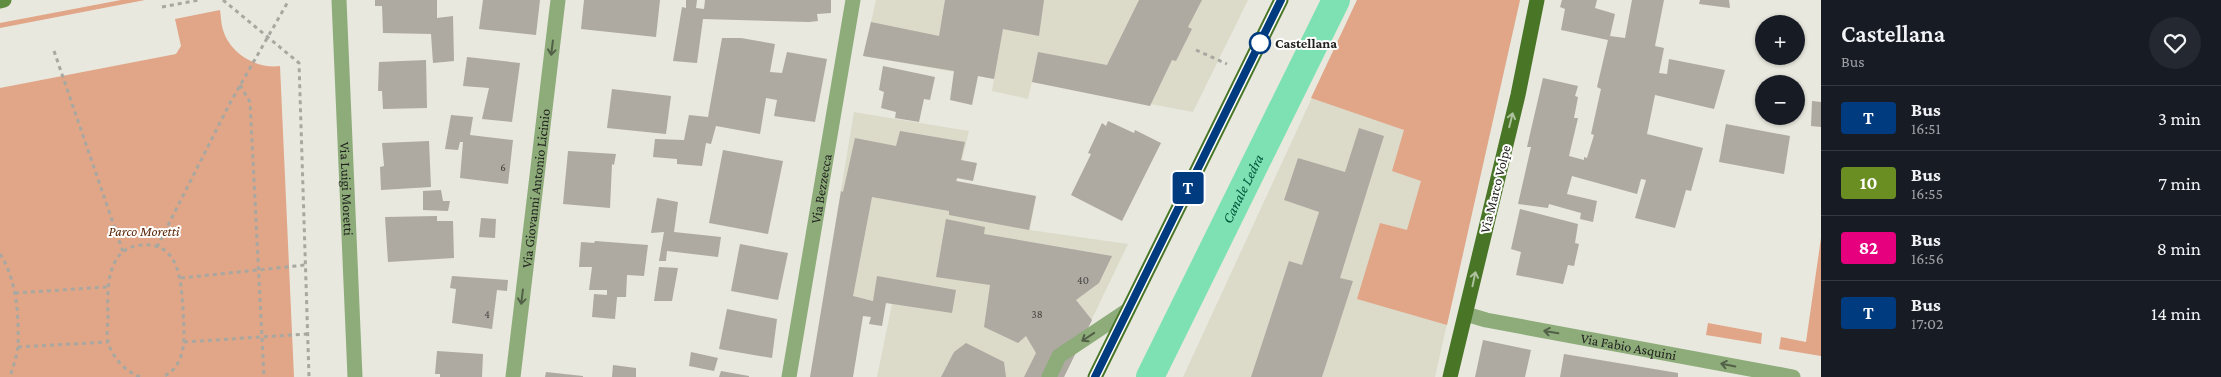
<!DOCTYPE html>
<html lang="it">
<head>
<meta charset="utf-8">
<style>
	:root { --surface:#171b24; --page:#242831; --text:#f1f3f6; --muted:#9ea1a6; --line:#363941 }
	body { margin:0; font-family:"Crimson Pro",serif; background:var(--page); color:var(--text); height:100vh; display:flex; flex-direction:column; font-size:19px; white-space:nowrap }
	* { box-sizing:border-box; margin:0 }
	p { font-size:16px; color:var(--muted) }
	.icon { flex:none; width:28px; height:28px; fill:none; stroke:currentColor; stroke-width:2; stroke-linecap:round; stroke-linejoin:round }
	.map { position:relative; flex:1; overflow:hidden }
	.sheet { display:flex; flex-direction:column; background:var(--surface); width:400px }
	.sheet>* { flex:none }
	.badge { padding:0 10px; border-radius:4px; font-size:18px; line-height:32px }
	.controls { position:absolute; left:1755px; top:15px; display:grid; gap:10px }
	.controls a { display:grid; place-items:center; width:50px; height:50px; border-radius:50%; background:var(--surface); box-shadow:0 1px 4px #0004; font-size:25px }
	.map>.badge { position:absolute; translate:-50% -50%; box-shadow:0 0 0 2px #fff }
	.round { display:grid; place-items:center; flex:none; width:52px; height:52px; border-radius:26px; background:var(--page) }
	.summary { display:flex; align-items:center; justify-content:space-between; height:85px; padding:0 20px }
	h1 { font-size:24px; font-weight:600; line-height:38px }
	ul { padding:0; list-style:none }
	li { display:flex; align-items:center; gap:15px; height:65px; padding:0 20px; border-top:1px solid var(--line) }
	li div { flex:1 }
	li b { display:block; font-size:19px }
	li em { font-style:normal }
	li .badge { min-width:55px; font-weight:700; text-align:center }
	main { display:flex; flex:1; min-height:0 }
	.map>svg:first-child { display:block }
</style>
</head>
<body>
<main>
<div class="map">
<svg width="1821" height="377" viewBox="0 0 1821 377">
	<rect width="100%" height="100%" fill="#e8e8de"/>
	<g fill="#dcdbca">
		<path d="M 876,0 L 1248,0 L 1193,112 L 1032,82 L 1028,99 L 992,91 L 994,79 L 863,56 Z"/>
		<path d="M 1357,0 L 1520,0 L 1435,377 L 1183,377 Z"/>
		<path d="M 854,112 L 969,131 L 957,181 L 1036,196 L 1030,230 L 1128,244 L 1064,377 L 877,377 L 892,304 L 824,292 Z"/>
	</g>
	<g fill="#e1a587">
		<path d="M 121,0 L 145,0 L 0,28 L 0,23 Z"/>
		<path d="M 1357,0 L 1520,0 L 1447,325 L 1357,299 L 1380,223 L 1407,230 L 1421,181 L 1392,171 L 1404,130 L 1311,98 Z"/>
		<path d="M 220,10 C 221,17 221,24 223,30 C 230,54 257,69 280,66 L 294,377 L 0,377 L 0,88 L 176,54 L 181,46 L 175,19 Z"/>
		<path d="M 1821,238 L 1821,356 L 1779,349 L 1781,337 L 1806,342 Z"/>
		<path d="M 1708,323 L 1762,333 L 1761,344 L 1706,335 Z"/>
	</g>
	<g fill="none" stroke-linecap="round" stroke-linejoin="round">
		<path stroke="#7de1b3" stroke-width="28" id="s1" d="M 1150,377 L 1336,0"/>
	</g>
	<g fill="#aea9a1">
		<path d="M 375,0 L 437,0 L 437,18 L 453,16 L 454,61 L 433,63 L 431,34 L 383,33 L 382,6 L 375,6 Z"/>
		<path d="M 483,0 L 540,0 L 536,35 L 479,29 Z"/>
		<path d="M 584,0 L 660,0 L 656,37 L 581,29 Z"/>
		<path d="M 686,0 L 697,0 L 696,8 L 704,9 L 705,0 L 831,0 L 831,13 L 817,14 L 818,21 L 809,22 L 703,19 L 697,63 L 673,61 L 682,7 L 686,8 Z"/>
		<path d="M 945,0 L 1044,0 L 1039,36 L 1003,29 L 994,79 L 978,76 L 972,105 L 950,100 L 954,71 L 863,56 L 871,22 L 939,36 Z"/>
		<path d="M 1139,0 L 1202,0 L 1188,27 L 1192,29 L 1176,61 L 1172,60 L 1150,106 L 1032,82 L 1038,52 L 1107,65 Z"/>
		<path d="M 1562,0 L 1597,0 L 1595,8 L 1615,14 L 1610,36 L 1625,38 L 1632,0 L 1664,0 L 1655,46 L 1664,48 L 1659,73 L 1667,74 L 1669,59 L 1725,70 L 1714,109 L 1655,95 L 1647,134 L 1703,148 L 1691,191 L 1686,190 L 1675,228 L 1635,218 L 1646,180 L 1641,179 L 1637,194 L 1572,176 L 1567,194 L 1597,201 L 1593,222 L 1580,219 L 1581,213 L 1549,204 L 1548,208 L 1518,204 L 1531,147 L 1527,147 L 1543,78 L 1578,86 L 1575,96 L 1578,97 L 1574,118 L 1578,118 L 1569,156 L 1584,160 L 1584,157 L 1587,158 L 1594,135 L 1591,134 L 1601,89 L 1597,87 L 1608,40 L 1561,30 L 1565,9 L 1560,7 Z"/>
		<path d="M 1700,0 L 1729,0 L 1730,8 L 1699,4 Z"/>
		<path d="M 722,38 L 741,38 L 775,44 L 770,72 L 782,73 L 787,52 L 827,59 L 815,122 L 774,116 L 777,100 L 766,98 L 760,134 L 716,126 L 711,144 L 706,143 L 702,166 L 677,164 L 677,159 L 653,157 L 655,139 L 684,140 L 689,115 L 708,117 Z"/>
		<path d="M 467,57 L 520,63 L 512,122 L 482,119 L 489,88 L 463,86 Z"/>
		<path d="M 426,60 L 427,108 L 383,109 L 382,91 L 378,91 L 379,62 Z"/>
		<path d="M 883,66 L 935,77 L 930,100 L 924,99 L 919,122 L 895,118 L 896,112 L 881,108 L 884,92 L 879,90 Z"/>
		<path d="M 612,89 L 671,96 L 666,134 L 607,128 Z"/>
		<path d="M 1812,101 L 1821,102 L 1821,127 L 1811,126 Z"/>
		<path d="M 451,115 L 473,117 L 470,135 L 513,140 L 508,184 L 460,178 L 463,142 L 460,142 L 458,150 L 445,149 Z"/>
		<path d="M 1108,121 L 1134,133 L 1135,130 L 1161,143 L 1122,221 L 1071,195 L 1091,154 L 1088,153 L 1102,123 L 1106,126 Z"/>
		<path d="M 1726,124 L 1790,136 L 1784,174 L 1719,162 Z"/>
		<path d="M 1359,128 L 1384,136 L 1340,278 L 1353,281 L 1322,377 L 1251,377 L 1289,261 L 1302,265 L 1319,212 L 1284,200 L 1298,158 L 1345,172 Z"/>
		<path d="M 900,131 L 965,142 L 961,160 L 977,163 L 973,181 L 957,178 L 956,181 L 1036,196 L 1029,230 L 949,215 L 949,211 L 872,197 L 853,296 L 873,301 L 877,276 L 956,290 L 952,313 L 886,303 L 882,326 L 869,324 L 871,317 L 863,316 L 853,377 L 810,377 L 841,191 L 843,192 L 855,138 L 896,146 Z"/>
		<path d="M 429,141 L 431,187 L 381,190 L 380,167 L 384,166 L 382,143 Z"/>
		<path d="M 723,150 L 783,161 L 768,234 L 709,223 Z"/>
		<path d="M 568,151 L 616,154 L 614,165 L 612,164 L 610,208 L 563,204 Z"/>
		<path d="M 441,190 L 443,201 L 450,201 L 448,211 L 423,210 L 423,191 Z"/>
		<path d="M 657,198 L 678,202 L 674,232 L 721,237 L 718,257 L 667,251 L 666,261 L 659,261 L 664,232 L 651,233 Z"/>
		<path d="M 1520,209 L 1578,224 L 1575,243 L 1579,244 L 1574,266 L 1568,265 L 1563,284 L 1516,275 L 1521,252 L 1511,249 Z"/>
		<path d="M 437,216 L 437,221 L 453,221 L 454,258 L 388,262 L 385,217 Z"/>
		<path d="M 481,218 L 496,219 L 495,238 L 479,237 Z"/>
		<path d="M 946,219 L 985,227 L 984,234 L 1112,256 L 1099,283 L 1076,300 L 1092,320 L 1064,377 L 1024,377 L 1036,353 L 1026,336 L 1018,343 L 984,327 L 990,285 L 936,277 Z"/>
		<path d="M 595,241 L 648,245 L 644,276 L 627,275 L 626,297 L 617,297 L 615,319 L 592,317 L 594,294 L 607,295 L 607,290 L 589,290 L 592,267 L 579,267 L 581,242 L 594,243 Z"/>
		<path d="M 740,244 L 788,253 L 778,300 L 731,291 Z"/>
		<path d="M 659,267 L 678,268 L 672,301 L 654,301 Z"/>
		<path d="M 452,276 L 508,280 L 507,291 L 497,290 L 492,329 L 452,323 L 456,289 L 450,288 Z"/>
		<path d="M 727,309 L 777,319 L 772,358 L 719,349 Z"/>
		<path d="M 1483,340 L 1531,350 L 1525,377 L 1475,377 Z"/>
		<path d="M 966,343 L 1004,362 L 1006,377 L 941,377 L 954,352 Z"/>
		<path d="M 437,351 L 483,354 L 482,377 L 440,377 L 440,374 L 435,374 Z"/>
		<path d="M 691,352 L 718,358 L 714,371 L 689,366 Z"/>
		<path d="M 1564,354 L 1678,373 L 1678,377 L 1560,377 Z"/>
		<path d="M 613,365 L 636,368 L 636,377 L 612,377 Z"/>
		<path d="M 721,371 L 749,376 L 749,377 L 719,377 Z"/>
		<path d="M 546,372 L 583,376 L 583,377 L 545,377 Z"/>
	</g>
	<g fill="none" stroke-linecap="round" stroke-linejoin="round">
		<g stroke="#a8a8a1" stroke-width="3" stroke-dasharray="4 4" stroke-linecap="butt">
			<path d="M 223,0 L 299,63 L 309,377"/>
			<path d="M 162,7 L 199,0"/>
			<path d="M 1196,50 L 1227,64"/>
			<path d="M 54,51 L 123,252"/>
			<path d="M 240,85 L 250,102 L 264,377"/>
			<path d="M 157,247 L 230,103 L 289,0"/>
			<path d="M 0,254 C 17,280 19,316 18,346 C 17,356 13,367 10,377"/>
			<path d="M 181,278 L 305,265"/>
			<path d="M 15,293 L 107,287"/>
			<path d="M 184,342 L 307,334"/>
			<path d="M 18,347 L 108,342"/>
			<path d="M 140,377 C 126,372 112,357 108,342 C 106,334 108,323 108,315 C 107,290 106,247 142,245 C 180,242 181,282 183,309 C 184,332 189,366 162,377"/>
		</g>
		<path stroke="#8dac7a" stroke-width="15" d="M 1049,377 L 1059,356 L 1128,310"/>
		<g stroke="#8dac7a" stroke-width="15">
			<path id="s2" d="M 339,0 L 355,377"/>
			<path id="s3" d="M 1466,314 L 1486,320 L 1793,377"/>
			<path id="s4" d="M 513,377 L 558,0"/>
			<path id="s5" d="M 789,377 L 853,0"/>
		</g>
		<path stroke="#608e40" stroke-width="15" d="M 0,1 L 4,0"/>
		<g stroke="#497527" stroke-width="15">
			<path d="M 1095,377 L 1281,0"/>
			<path d="M 1450,377 L 1518,95 L 1537,0"/>
		</g>
	</g>
	<defs><path id="oneway-shaft" d="M-6 0H5M1.5-3L5.5 0L1.5 3" fill="none" stroke-width="1.6" stroke-linecap="round" stroke-linejoin="round" transform="scale(1.25)"/></defs>
	<g stroke="#526048">
		<use href="#oneway-shaft" transform="translate(552 48) rotate(97)"/>
		<use href="#oneway-shaft" transform="translate(522 297) rotate(97)"/>
		<use href="#oneway-shaft" transform="translate(1551 332) rotate(-170)"/>
		<use href="#oneway-shaft" transform="translate(1088 337) rotate(146)"/>
		<use href="#oneway-shaft" transform="translate(1728 365) rotate(-169)"/>
	</g>
	<g stroke="#adc19d">
		<use href="#oneway-shaft" transform="translate(1511 120) rotate(-76)"/>
		<use href="#oneway-shaft" transform="translate(1474 279) rotate(-78)"/>
	</g>
	<g fill="none" stroke-linecap="round" stroke-linejoin="round">
		<defs>
			<path id="line" d="M 1095,377 L 1281,0"/>
		</defs>
		<use href="#line" stroke="#fff" stroke-width="11"/>
		<use href="#line" stroke="#003b80" stroke-width="8"/>
	</g>
	<circle fill="#fff" stroke="#003b80" stroke-width="2.5" cx="1260" cy="43" r="10"/>
	<g text-anchor="middle" stroke-width="4" stroke-linejoin="round" paint-order="stroke">
		<g font-size="11" fill="#454440">
			<text x="503" y="171">6</text>
			<text x="1083" y="284">40</text>
			<text x="487" y="318">4</text>
			<text x="1037" y="318">38</text>
		</g>
		<g font-size="14" font-weight="bold" fill="#22221f" stroke="#fffffe" text-anchor="start">
			<text x="1275" y="48">Castellana</text>
		</g>
		<g font-size="14" fill="#22221f" stroke="#fffffe">
			<text dy="5" stroke="none"><textPath href="#s2" startOffset="189">Via Luigi Moretti</textPath></text>
			<text dy="5" stroke="none"><textPath href="#s4" startOffset="190">Via Giovanni Antonio Licinio</textPath></text>
			<text dy="5" stroke="none"><textPath href="#s5" startOffset="191">Via Bezzecca</textPath></text>
			<text transform="translate(1495 189) rotate(-76)" y="5">Via Marco Volpe</text>
			<text dy="5" stroke="none"><textPath href="#s3" startOffset="166">Via Fabio Asquini</textPath></text>
		</g>
		<g font-size="14" font-style="italic" fill="#5a2606" stroke="#fffffe">
			<text x="144" y="236">Parco Moretti</text>
		</g>
		<g font-size="15" font-style="italic" fill="#00573b" stroke="#fffffe">
			<text dy="5" stroke="none"><textPath href="#s1" startOffset="210">Canale Ledra</textPath></text>
		</g>
	</g>
</svg>
<div class="controls">
<a>+</a>
<a>−</a>
</div>
<b class="badge" style="left:1188px;top:188px;background:#003b80;color:#fff">T</b>
</div>
<section class="sheet">
<div class="summary"><div><h1>Castellana</h1><p>Bus</p></div><a class="round"><svg class="icon" aria-label="heart" viewBox="0 0 24 24"><path d="M12 20l-8-8c-3-5 5-10 8-4 3-6 11-1 8 4z"/></svg></a></div>
<ul>
<li><span class="badge" style="background:#003b80;color:#fff">T</span><div><b>Bus</b><p>16:51</p></div><em>3 min</em></li>
<li><span class="badge" style="background:#6b8e23;color:#fff">10</span><div><b>Bus</b><p>16:55</p></div><em>7 min</em></li>
<li><span class="badge" style="background:#e6007e;color:#fff">82</span><div><b>Bus</b><p>16:56</p></div><em>8 min</em></li>
<li><span class="badge" style="background:#003b80;color:#fff">T</span><div><b>Bus</b><p>17:02</p></div><em>14 min</em></li>
</ul>
</section>
</main>
</body>
</html>
